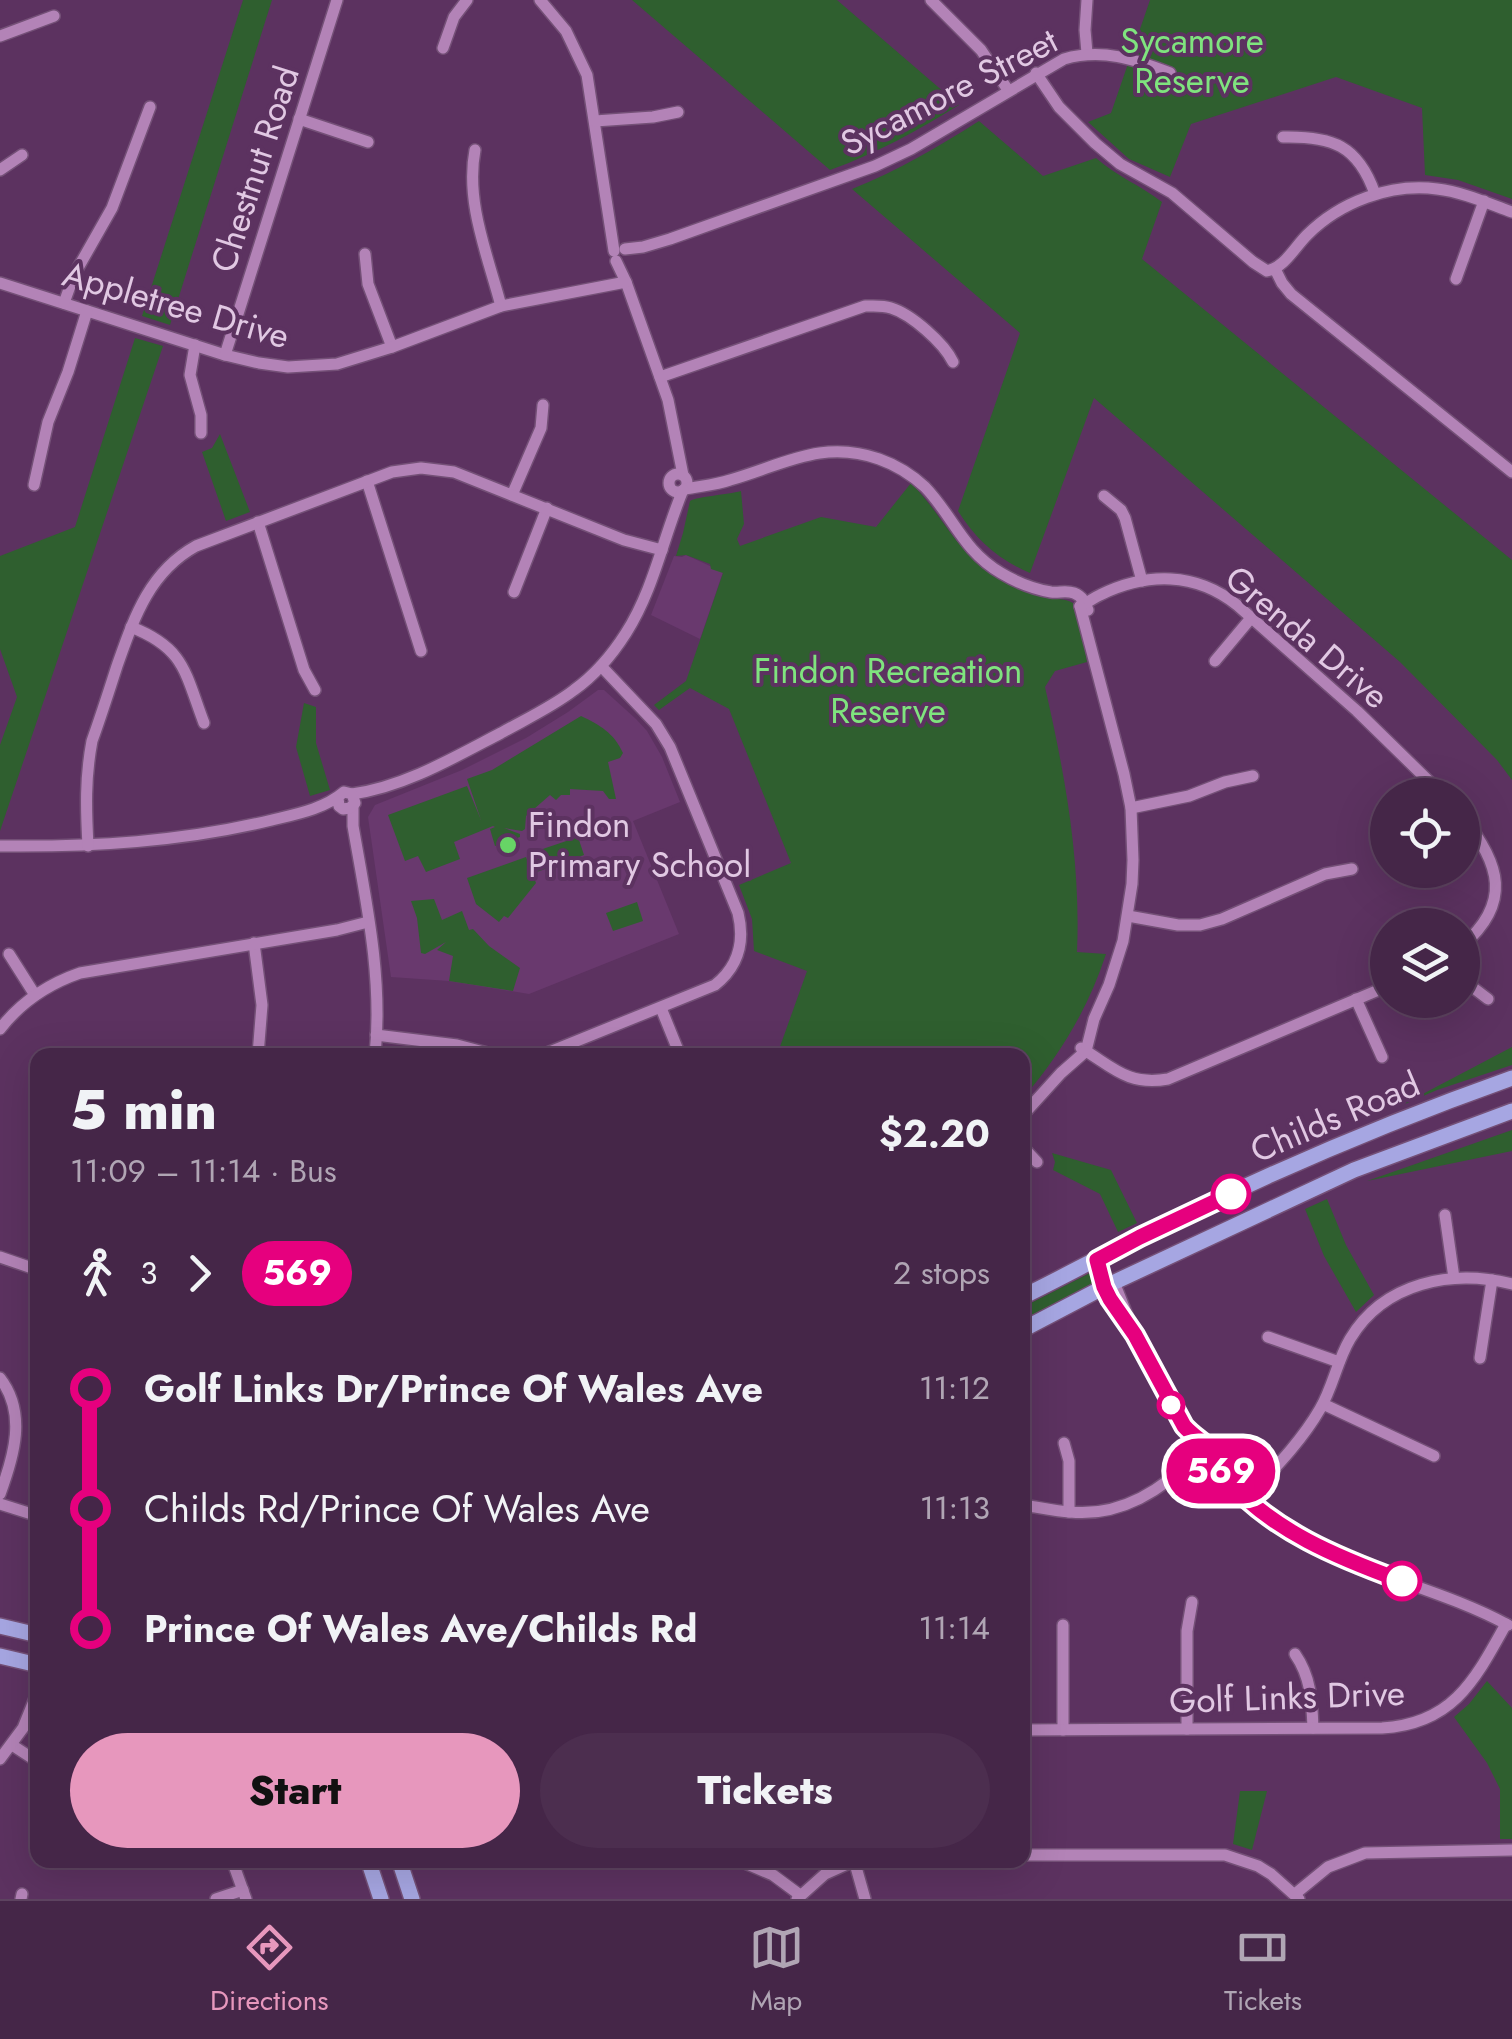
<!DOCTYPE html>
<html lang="en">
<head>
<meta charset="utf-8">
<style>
	:root { --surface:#452648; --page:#4c2e4f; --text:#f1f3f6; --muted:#b0a5b4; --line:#5d4360; --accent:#e797bd }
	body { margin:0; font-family:Jost,sans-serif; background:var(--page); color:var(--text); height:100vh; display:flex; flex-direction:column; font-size:38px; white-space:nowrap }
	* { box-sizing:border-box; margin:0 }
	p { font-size:32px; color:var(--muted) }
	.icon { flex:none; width:55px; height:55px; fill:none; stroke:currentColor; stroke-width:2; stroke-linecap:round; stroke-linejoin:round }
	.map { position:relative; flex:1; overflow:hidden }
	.side { position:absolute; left:30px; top:1048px; width:1000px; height:820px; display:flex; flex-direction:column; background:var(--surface); border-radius:20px; box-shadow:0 10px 40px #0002,0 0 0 2px var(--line) }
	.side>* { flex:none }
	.badge { padding:0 20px; border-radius:32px; font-size:35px; line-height:65px }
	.fabs { position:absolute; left:1370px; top:778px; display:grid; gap:20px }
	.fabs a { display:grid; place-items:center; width:110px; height:110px; border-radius:50%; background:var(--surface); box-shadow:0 10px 40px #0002,0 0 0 2px var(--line); font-size:50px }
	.map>.badge { position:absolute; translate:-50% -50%; box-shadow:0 0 0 5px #fff }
	.legs { display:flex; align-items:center; gap:15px; height:110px; padding:0 40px; font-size:32px }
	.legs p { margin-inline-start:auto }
	.head { display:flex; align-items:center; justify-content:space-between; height:170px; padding:0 40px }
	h1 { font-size:55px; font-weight:800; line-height:75px }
	.primary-button { display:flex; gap:20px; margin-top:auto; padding:20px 40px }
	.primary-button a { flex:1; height:115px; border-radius:60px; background:var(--accent); color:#111; font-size:40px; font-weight:800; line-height:115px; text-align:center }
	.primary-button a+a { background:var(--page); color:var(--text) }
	ul { padding:0 40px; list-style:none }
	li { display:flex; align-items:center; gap:35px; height:120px; font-size:38px }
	li i { display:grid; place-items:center; width:15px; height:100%; margin:0 12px; background:currentColor }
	li i::after { content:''; width:25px; height:25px; margin:-12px; border:8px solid; border-radius:50%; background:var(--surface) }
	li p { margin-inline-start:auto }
	li:first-child i { background:linear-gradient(#0000 50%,currentColor 0) }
	li:last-child i { background:linear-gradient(currentColor 50%,#0000 0) }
	.menu { display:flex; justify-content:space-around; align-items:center; height:140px; border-top:2px solid var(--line); background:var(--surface); font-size:28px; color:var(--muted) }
	.menu a { display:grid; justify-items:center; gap:5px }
	.menu .on { color:var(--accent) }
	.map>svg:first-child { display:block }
</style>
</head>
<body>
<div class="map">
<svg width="1512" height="1899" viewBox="0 0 1512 1899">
	<rect width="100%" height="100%" fill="#5c3260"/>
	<g fill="#69396e">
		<path d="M 686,555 L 723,572 L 700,639 L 651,615 L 674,556 L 682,557 Z"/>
		<path d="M 598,690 L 604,690 L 636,719 L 647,731 L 662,757 L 680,802 L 633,821 L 679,934 L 529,994 L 449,981 L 391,977 L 368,817 L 375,805 L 462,770 L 526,738 L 568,712 Z"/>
	</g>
	<g fill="#2f5f2f">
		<path d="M 243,0 L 272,0 L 170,325 L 142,316 Z"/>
		<path d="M 632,0 L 837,0 L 959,105 C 917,131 877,153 830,170 Z"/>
		<path d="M 1150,0 L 1512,0 L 1512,199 L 1458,180 L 1425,175 L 1422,108 L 1336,77 L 1191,124 L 1170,177 L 1129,159 L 1088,122 L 1111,113 Z"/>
		<path d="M 979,121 L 1043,176 L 1096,158 C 1116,176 1140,185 1162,202 L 1142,259 L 1512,560 L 1512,780 L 1497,760 L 1400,662 L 1094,398 L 1030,573 C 999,560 976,540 958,511 L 1020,333 L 852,189 C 897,171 938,147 979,121 Z"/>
		<path d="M 135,338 L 163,346 L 0,831 L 0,745 L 17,697 L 0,649 L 0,556 L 75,527 Z"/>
		<path d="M 220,434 L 250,512 L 226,521 L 202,452 L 212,448 Z"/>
		<path d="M 911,483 C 941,513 957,552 993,575 C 1008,585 1025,592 1043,597 C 1051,599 1066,598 1073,603 C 1081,608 1085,651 1087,662 L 1055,671 L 1045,687 C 1065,775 1081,861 1077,952 L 1106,954 C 1088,1009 1060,1055 1023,1098 L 1022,1055 L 777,1055 L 807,971 L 754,951 L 752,919 L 739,885 L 791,863 L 729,709 L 690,688 L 659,710 L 654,705 L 686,681 L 723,573 L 711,569 L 710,564 L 686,555 L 676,556 L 683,533 L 690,501 C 699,496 727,495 741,491 L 744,524 L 737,539 L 740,546 L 821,517 L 876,527 Z"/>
		<path d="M 304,703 L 316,707 L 316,743 L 330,790 L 310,796 L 296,747 Z"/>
		<path d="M 581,716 C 600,725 614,733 623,753 L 620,758 L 608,762 L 616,799 L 609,799 L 603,791 L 570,789 L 570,795 L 561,795 L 556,800 L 550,795 L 526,816 L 525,829 L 522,831 L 504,828 L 520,834 L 520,837 L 495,846 L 490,829 L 495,827 L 493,826 L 454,842 L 460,859 L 426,872 L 418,856 L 405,861 L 388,815 L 467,786 L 481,820 L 467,779 L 492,770 Z"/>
		<path d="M 578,837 L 584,855 L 534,873 L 528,854 Z"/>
		<path d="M 526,857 L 536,883 L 508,918 L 504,916 L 499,922 L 476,904 L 467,878 Z"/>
		<path d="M 434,899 L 442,920 L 462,911 L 469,930 L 473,929 L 489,946 L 520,968 L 513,991 L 449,981 L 453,956 L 437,950 L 446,942 L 425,954 L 421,953 L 417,918 L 411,901 Z"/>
		<path d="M 637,902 L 643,921 L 613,931 L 606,913 Z"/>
		<path d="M 1512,1047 L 1512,1065 L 1437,1090 L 1398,1107 Z"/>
		<path d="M 1512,1130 L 1512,1151 L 1367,1181 Z"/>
		<path d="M 1052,1153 L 1111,1170 L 1137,1223 L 1118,1232 L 1100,1194 L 1053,1170 L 1055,1162 Z"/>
		<path d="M 1327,1199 L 1346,1245 L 1374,1295 L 1356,1312 L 1324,1256 L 1305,1209 Z"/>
		<path d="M 1090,1273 L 1095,1274 L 1095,1280 L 1086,1290 L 1023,1319 L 1023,1307 Z"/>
		<path d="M 1487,1681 L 1512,1708 L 1512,1839 L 1500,1839 L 1500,1789 L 1487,1763 L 1454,1717 L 1469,1704 Z"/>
		<path d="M 1240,1791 L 1267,1791 L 1252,1850 L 1233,1844 Z"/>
	</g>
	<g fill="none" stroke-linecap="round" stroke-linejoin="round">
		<defs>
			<g id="minor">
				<path d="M 540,0 L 566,31 L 587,75 L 614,251"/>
				<path d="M 931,0 L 981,50 L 1008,90"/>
				<path d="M 0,36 L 54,16"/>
				<path d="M 443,48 L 454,17 L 467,0"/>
				<path d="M 1087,53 L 1085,30 L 1087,0"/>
				<path d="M 1036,73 L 1059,107 L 1095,143 L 1120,164 L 1172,193 L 1253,262 L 1267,271 C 1285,267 1294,248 1307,235 C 1340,202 1390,183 1437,189 C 1463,192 1487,203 1512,212"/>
				<path d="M 299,119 L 368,142"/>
				<path d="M 595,121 L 653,117 L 678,112"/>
				<path d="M 1283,137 C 1332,136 1358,145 1375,194"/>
				<path d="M 475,150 C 465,202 488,256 501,306"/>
				<path d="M 0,170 L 22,155"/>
				<path d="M 625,249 L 643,247 L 670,239 L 875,166 L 911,149 L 1064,59 C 1102,48 1134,59 1170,73"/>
				<path d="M 365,254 L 368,284 L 392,347"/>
				<path d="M 616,261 L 626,282 L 668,400 L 683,475"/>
				<path d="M 1275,269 L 1282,283 L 1291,294 L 1512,472"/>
				<path d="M 1456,279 L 1484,201"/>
				<path d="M 0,283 L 225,355 L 259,363 L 288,367 L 337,364 L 392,347 L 501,306 L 626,282"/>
				<path d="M 64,303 L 74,275 L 112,208 L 150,107"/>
				<path d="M 195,345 L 190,375 L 201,415 L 201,433"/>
				<path d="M 225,355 L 337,0"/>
				<path d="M 660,377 L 865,306 C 874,306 882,305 891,308 C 911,314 944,343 953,362"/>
				<circle cx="678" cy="483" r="9"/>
				<path d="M 367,481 L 421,651"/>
				<path d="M 34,485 L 48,422 L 68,372 L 87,311"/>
				<path d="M 685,489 C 700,486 716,485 730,480 C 783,465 822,439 879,459 C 896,465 912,475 925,487 C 953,516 963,551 1001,573 C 1016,582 1033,589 1051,592 C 1059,593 1066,590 1074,593 C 1082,596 1085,602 1088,610"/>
				<path d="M 512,495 L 541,428 L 543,405"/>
				<path d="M 1104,496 L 1121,510 L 1125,518 L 1142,581"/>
				<path d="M 258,522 L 304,670 L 315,690"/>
				<path d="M 514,592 L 547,508"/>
				<path d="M 1080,606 C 1088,603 1093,598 1100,595 C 1147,572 1196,572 1237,605 L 1357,711 L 1443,795"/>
				<path d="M 131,627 C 185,648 185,673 204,723"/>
				<path d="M 1215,661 L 1251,618"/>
				<path d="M 352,794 C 404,787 455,757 501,733 C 526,719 552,707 574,690 C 595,675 612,655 626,633 C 654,589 663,538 683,490"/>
				<path d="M 353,807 L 353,826 C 366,901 383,978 375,1055"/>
				<path d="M 1131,808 L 1189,796 L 1225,782 L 1253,776"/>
				<path d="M 1462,816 C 1501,864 1512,903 1462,946"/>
				<path d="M 0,846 C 92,847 182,842 272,820 C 297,814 324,809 344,792 L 352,794 L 355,803 L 350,808 L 343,809 L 339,806 L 338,798"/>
				<path d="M 88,846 C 86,809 85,778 92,741 C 101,716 109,691 117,666 C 134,618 149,572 196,546 L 392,472 L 421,468 L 454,472 L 624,540 L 662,550"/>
				<path d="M 1128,916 L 1178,925 L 1200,925 L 1222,919 L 1325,874 L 1352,869"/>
				<path d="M 254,943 L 262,1005 L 258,1055"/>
				<path d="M 9,954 L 35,995"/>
				<path d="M 1462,972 L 1471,986 L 1488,999"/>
				<path d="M 1356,999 L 1382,1057"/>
				<path d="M 661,1008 L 680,1055"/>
				<path d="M 0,1029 C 21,1002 48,984 80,973 L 337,930 L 368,922"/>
				<path d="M 376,1035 L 457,1045 L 495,1055"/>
				<path d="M 1081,1048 C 1113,1067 1127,1086 1168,1079 L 1388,986"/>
				<path d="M 542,1055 L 715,985 C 739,966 745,942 738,913 L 670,747 L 656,724 L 601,666"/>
				<path d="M 1022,1116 L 1061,1073 L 1086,1051 L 1094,1019 L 1109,985 L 1123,941 L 1132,884 L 1133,860 L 1131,808 L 1124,774 L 1080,606"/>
				<path d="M 1022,1146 L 1037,1162"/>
				<path d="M 1445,1215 L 1454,1278"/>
				<path d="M 0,1257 L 38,1270"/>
				<path d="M 1114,1282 L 1135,1335 L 1196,1452"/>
				<path d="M 1104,1287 L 1126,1324"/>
				<path d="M 1268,1337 L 1339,1362"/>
				<path d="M 1480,1358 L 1492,1280"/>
				<path d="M 0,1378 C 27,1413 14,1456 0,1494"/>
				<path d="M 1323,1404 L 1434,1456"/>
				<path d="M 1064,1443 L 1069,1461 L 1069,1512"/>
				<circle cx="1204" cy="1453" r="8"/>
				<path d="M 1205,1461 C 1243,1492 1277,1526 1322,1549 C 1383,1579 1449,1593 1508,1625"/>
				<path d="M 1247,1498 C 1273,1470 1301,1442 1320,1409 C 1333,1387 1337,1361 1350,1339 C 1384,1282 1452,1269 1512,1284"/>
				<path d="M 0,1504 L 38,1516"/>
				<path d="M 1022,1505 C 1038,1507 1054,1511 1070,1512 C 1120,1517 1163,1490 1196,1455"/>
				<path d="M 1063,1625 L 1063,1730"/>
				<path d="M 1295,1654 C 1311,1677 1312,1701 1313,1728"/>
				<path d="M 36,1695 L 38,1674"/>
				<path d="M 1187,1729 L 1187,1631 L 1192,1602"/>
				<path d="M 1022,1730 L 1382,1728 C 1453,1724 1475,1680 1506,1624"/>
				<path d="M 12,1745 L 38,1762"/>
				<path d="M 0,1759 L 23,1728 L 38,1691"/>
				<path d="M 1022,1855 L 1225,1855 L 1258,1866 L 1271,1874 L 1299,1899"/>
				<path d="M 232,1860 L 246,1899"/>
				<path d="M 585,1860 L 587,1860"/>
				<path d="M 738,1860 L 773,1875 L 800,1895"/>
				<path d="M 854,1860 L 865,1899"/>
				<path d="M 1295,1894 L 1328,1867 L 1365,1853 L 1512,1850"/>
				<path d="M 21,1899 L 22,1894"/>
				<path d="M 216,1899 L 243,1890"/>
				<path d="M 797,1899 L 825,1874 L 856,1860"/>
			</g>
			<g id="major">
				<path d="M 1022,1297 C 1061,1278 1099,1257 1138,1238 C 1259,1177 1385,1123 1512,1078"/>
				<path d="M 1022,1330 L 1104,1287 L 1354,1170 L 1512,1111"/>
				<path d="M 0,1626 L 38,1635"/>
				<path d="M 0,1656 L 38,1665"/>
				<path d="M 368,1860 L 381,1899"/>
				<path d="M 399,1860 L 412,1899"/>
			</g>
		</defs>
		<use href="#minor" stroke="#745077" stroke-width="14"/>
		<use href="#major" stroke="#745077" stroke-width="18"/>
		<use href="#minor" stroke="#b383b7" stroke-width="11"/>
		<use href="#major" stroke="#a6a6e2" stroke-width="15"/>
	</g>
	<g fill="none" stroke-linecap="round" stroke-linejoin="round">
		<defs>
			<path id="line-1" d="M 1231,1194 L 1140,1237 L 1097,1260 L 1104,1287 L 1110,1299 L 1135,1335 L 1184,1426 C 1191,1434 1199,1439 1207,1446 C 1216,1453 1219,1470 1227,1479 C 1272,1531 1339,1558 1402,1581"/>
		</defs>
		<use href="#line-1" stroke="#fff" stroke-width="22"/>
		<use href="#line-1" stroke="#e6007e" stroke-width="15"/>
	</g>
	<circle fill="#67d466" stroke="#5c3260" stroke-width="4" cx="508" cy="845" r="10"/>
	<g fill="#fff" stroke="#e6007e" stroke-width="5">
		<circle cx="1231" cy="1194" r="18"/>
		<circle cx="1171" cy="1405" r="12"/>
		<circle cx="1402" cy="1581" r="18"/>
	</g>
	<g text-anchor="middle" stroke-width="8" stroke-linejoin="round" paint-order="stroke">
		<g font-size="35" fill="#7fe47e" stroke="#5c3260">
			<text x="1192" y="53">Sycamore<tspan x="1192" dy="40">Reserve</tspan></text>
			<text x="888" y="683">Findon Recreation<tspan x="888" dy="40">Reserve</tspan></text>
		</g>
		<g font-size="35" fill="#e1c8e3" stroke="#5c3260">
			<text transform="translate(949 92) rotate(-27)" y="12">Sycamore Street</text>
			<text transform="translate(255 169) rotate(-72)" y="12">Chestnut Road</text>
			<text transform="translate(176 305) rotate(16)" y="12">Appletree Drive</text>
			<text transform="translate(1307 637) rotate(40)" y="12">Grenda Drive</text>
			<text transform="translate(1335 1117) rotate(-23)" y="12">Childs Road</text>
			<text transform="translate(1287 1697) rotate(-2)" y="12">Golf Links Drive</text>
		</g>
		<g font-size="35" fill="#e1c8e3" stroke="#5c3260" text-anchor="start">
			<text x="528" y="837">Findon<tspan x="528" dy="40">Primary School</tspan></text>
		</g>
	</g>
</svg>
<div class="fabs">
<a><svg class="icon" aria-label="locate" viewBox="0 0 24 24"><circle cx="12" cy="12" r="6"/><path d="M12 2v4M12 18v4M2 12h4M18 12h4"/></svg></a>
<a><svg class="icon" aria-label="layers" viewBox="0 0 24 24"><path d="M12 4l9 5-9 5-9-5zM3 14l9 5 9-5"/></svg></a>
</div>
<b class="badge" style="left:1221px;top:1471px;background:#e6007e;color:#fff">569</b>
<section class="side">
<div class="head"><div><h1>5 min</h1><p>11:09 – 11:14 · Bus</p></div><b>$2.20</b></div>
<div class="legs"><svg class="icon" aria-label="walk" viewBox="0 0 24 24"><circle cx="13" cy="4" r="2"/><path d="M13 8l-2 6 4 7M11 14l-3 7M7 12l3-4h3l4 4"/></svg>3<svg class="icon" aria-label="forward" viewBox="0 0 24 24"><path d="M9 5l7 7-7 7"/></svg><b class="badge" style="background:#e6007e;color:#fff">569</b><p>2 stops</p></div>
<ul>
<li><i style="color:#e6007e"></i><b>Golf Links Dr/Prince Of Wales Ave</b><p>11:12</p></li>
<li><i style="color:#e6007e"></i><span>Childs Rd/Prince Of Wales Ave</span><p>11:13</p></li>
<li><i style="color:#e6007e"></i><b>Prince Of Wales Ave/Childs Rd</b><p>11:14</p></li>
</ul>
<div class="primary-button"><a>Start</a><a>Tickets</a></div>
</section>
</div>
<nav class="menu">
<a class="on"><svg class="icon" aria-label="directions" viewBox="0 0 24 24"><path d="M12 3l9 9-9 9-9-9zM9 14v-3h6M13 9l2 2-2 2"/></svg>Directions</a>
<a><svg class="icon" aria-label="map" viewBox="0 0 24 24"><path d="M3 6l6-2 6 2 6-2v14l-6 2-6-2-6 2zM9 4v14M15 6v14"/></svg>Map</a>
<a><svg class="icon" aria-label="tickets" viewBox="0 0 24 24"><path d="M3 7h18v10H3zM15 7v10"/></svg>Tickets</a>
</nav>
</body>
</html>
